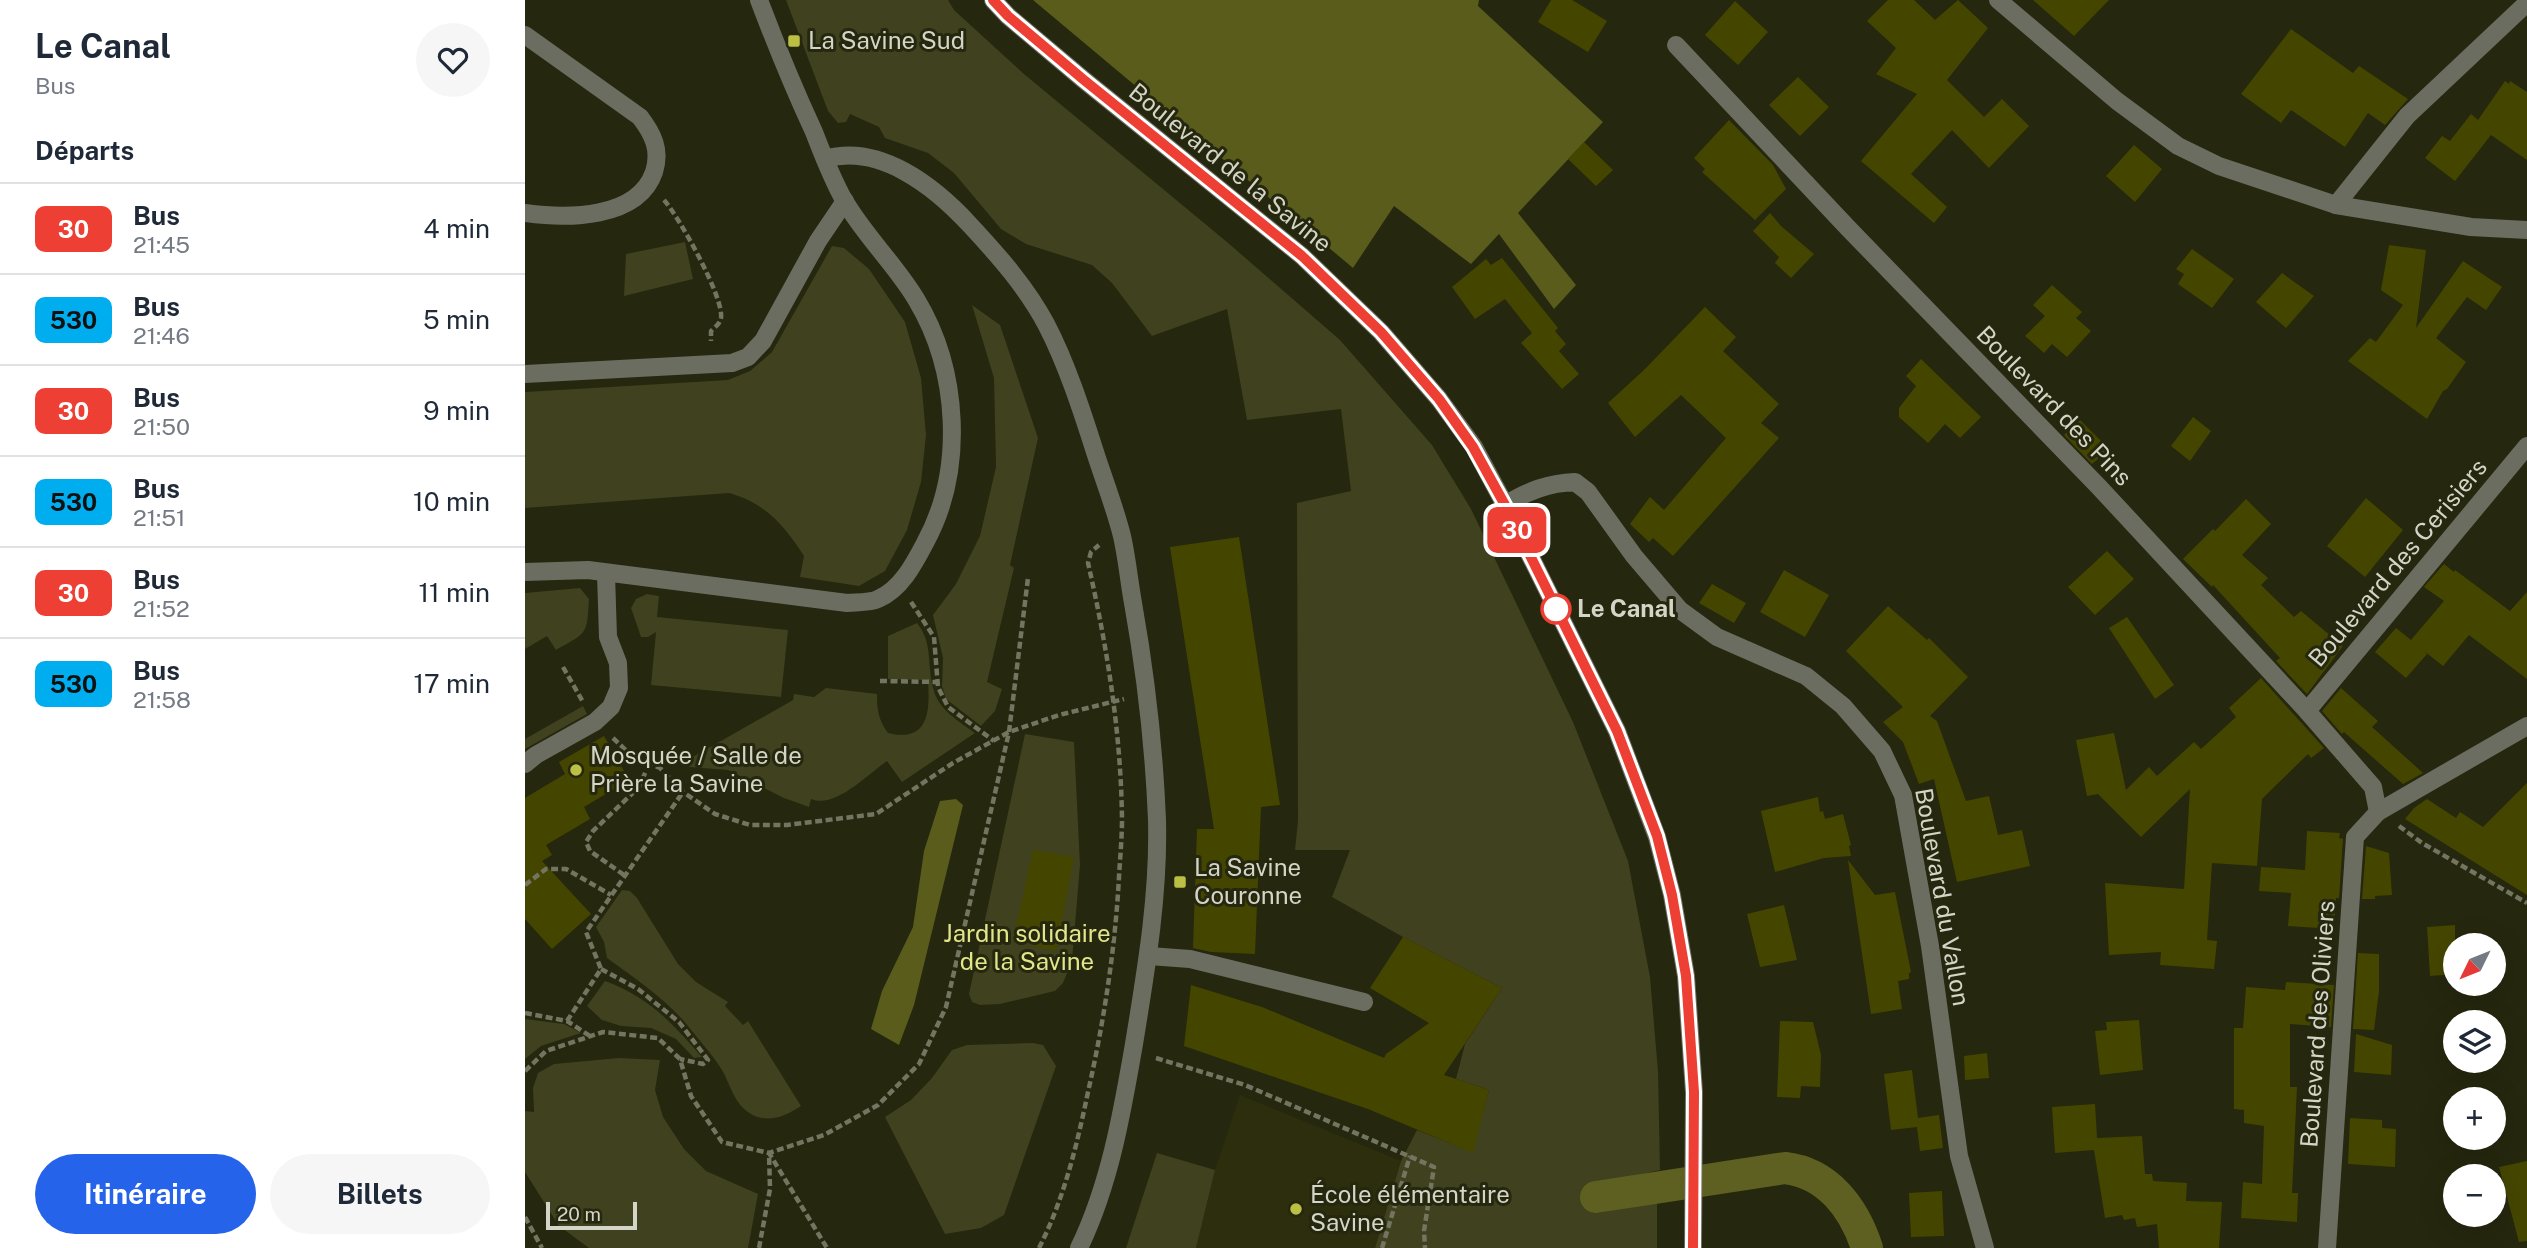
<!DOCTYPE html>
<html lang="fr">
<head>
<meta charset="utf-8">
<style>
	:root { --surface:#fff; --page:#f6f6f7; --text:#1f2937; --muted:#747a83; --line:#e0e1e3; --accent:#2563eb }
	body { margin:0; font-family:"Public Sans",sans-serif; background:var(--page); color:var(--text); height:100vh; display:flex; flex-direction:column; font-size:26px; white-space:nowrap }
	* { box-sizing:border-box; margin:0 }
	p { font-size:23px; color:var(--muted) }
	.icon { flex:none; width:38px; height:38px; fill:none; stroke:currentColor; stroke-width:2; stroke-linecap:round; stroke-linejoin:round }
	.map { position:relative; flex:1; overflow:hidden }
	.panel { display:flex; flex-direction:column; background:var(--surface); width:525px }
	.panel>* { flex:none }
	.badge { padding:0 14px; border-radius:10px; font-size:24px; line-height:46px }
	.needle { width:46px; rotate:227deg }
	.fabs { position:absolute; left:1918px; top:933px; display:grid; gap:14px }
	.fabs a { display:grid; place-items:center; width:63px; height:63px; border-radius:50%; background:var(--surface); box-shadow:0 7px 28px #0002; font-size:35px }
	.scale { position:absolute; left:21px; bottom:18px; width:91px; box-sizing:border-box; padding-left:7px; border:4px solid #d4d5c6; border-top:0; font-size:19px; line-height:24px; white-space:nowrap; color:#d4d5c6; -webkit-text-stroke:5px #25270e; paint-order:stroke }
	.map>.badge { position:absolute; translate:-50% -50%; box-shadow:0 0 0 4px #fff }
	h2 { padding:0 35px; font-size:26px; line-height:63px }
	.round { display:grid; place-items:center; flex:none; width:74px; height:74px; border-radius:37px; background:var(--page) }
	.summary { display:flex; align-items:center; justify-content:space-between; height:119px; padding:0 35px }
	h1 { font-size:33px; font-weight:700; line-height:52px }
	.action { display:flex; gap:14px; margin-top:auto; padding:14px 35px }
	.action a { flex:1; height:80px; border-radius:42px; background:var(--accent); color:#fff; font-size:28px; font-weight:700; line-height:80px; text-align:center }
	.action a+a { background:var(--page); color:var(--text) }
	ul { padding:0; list-style:none }
	li { display:flex; align-items:center; gap:21px; height:91px; padding:0 35px; border-top:2px solid var(--line) }
	li div { flex:1 }
	li b { display:block; font-size:26px }
	li em { font-style:normal }
	li .badge { min-width:77px; font-weight:700; text-align:center }
	main { display:flex; flex:1; min-height:0 }
	.map>svg:first-child { display:block }
</style>
</head>
<body>
<main>
<section class="panel">
<div class="summary"><div><h1>Le Canal</h1><p>Bus</p></div><a class="round"><svg class="icon" aria-label="heart" viewBox="0 0 24 24"><path d="M12 20l-8-8c-3-5 5-10 8-4 3-6 11-1 8 4z"/></svg></a></div>
<h2>Départs</h2>
<ul>
<li><span class="badge" style="background:#ee3f34;color:#fff">30</span><div><b>Bus</b><p>21:45</p></div><em>4 min</em></li>
<li><span class="badge" style="background:#00adee;color:#111">530</span><div><b>Bus</b><p>21:46</p></div><em>5 min</em></li>
<li><span class="badge" style="background:#ee3f34;color:#fff">30</span><div><b>Bus</b><p>21:50</p></div><em>9 min</em></li>
<li><span class="badge" style="background:#00adee;color:#111">530</span><div><b>Bus</b><p>21:51</p></div><em>10 min</em></li>
<li><span class="badge" style="background:#ee3f34;color:#fff">30</span><div><b>Bus</b><p>21:52</p></div><em>11 min</em></li>
<li><span class="badge" style="background:#00adee;color:#111">530</span><div><b>Bus</b><p>21:58</p></div><em>17 min</em></li>
</ul>
<div class="action"><a>Itinéraire</a><a>Billets</a></div>
</section>
<div class="map">
<svg width="2002" height="1248" viewBox="0 0 2002 1248">
	<rect width="100%" height="100%" fill="#25270e"/>
	<path fill="#2d2e0d" d="M 715,1095 L 876,1161 L 850,1248 L 671,1248 L 690,1170 Z"/>
	<g fill="#40411e">
		<path d="M 261,0 L 423,0 L 429,10 L 499,74 L 702,242 L 815,340 L 907,445 L 946,509 L 1048,722 L 1103,861 L 1125,977 L 1133,1071 L 1135,1170 L 1069,1185 L 1073,1213 L 1132,1202 L 1132,1248 L 850,1248 L 876,1161 L 892,1130 L 947,1152 L 964,1090 L 931,1079 L 940,1044 L 977,988 L 878,937 L 807,897 L 825,850 L 770,850 L 773,821 L 772,503 L 826,491 L 816,409 L 722,420 L 702,309 L 627,336 L 587,283 L 567,265 L 501,244 L 476,229 L 429,173 L 403,153 L 360,138 L 354,127 L 325,114 L 321,122 L 313,123 L 303,111 Z"/>
		<path d="M 160,242 L 168,279 L 99,296 L 101,254 Z"/>
		<path d="M 307,246 L 319,248 L 344,269 L 380,322 L 396,378 L 401,435 L 396,482 L 382,530 L 360,571 L 334,586 L 275,577 L 279,556 C 259,525 240,503 204,493 L 0,508 L 0,392 L 203,380 L 225,371 L 247,352 Z"/>
		<path d="M 447,305 L 475,325 L 513,438 L 485,565 L 489,568 L 462,682 L 477,689 L 470,711 L 456,726 L 421,699 L 417,686 L 418,658 L 408,615 L 431,584 L 455,536 L 471,467 L 469,378 Z"/>
		<path d="M 55,588 L 64,599 C 62,636 62,632 31,650 L 22,636 L 0,649 L 0,593 Z"/>
		<path d="M 122,594 L 134,596 L 132,617 L 263,630 L 256,697 L 126,685 L 131,632 L 123,637 L 116,637 L 106,608 L 111,599 Z"/>
		<path d="M 392,623 C 409,644 401,666 409,691 C 414,710 435,722 450,733 L 377,782 L 362,761 C 342,775 310,809 286,799 L 284,807 L 259,798 L 203,770 L 164,767 L 166,758 L 268,700 L 269,694 L 289,697 L 301,688 L 352,694 C 352,710 353,719 363,733 C 404,743 405,711 403,680 L 363,679 L 363,636 Z"/>
		<path d="M 58,706 L 62,714 L 0,749 L 0,739 Z"/>
		<path d="M 500,734 L 549,742 L 555,865 L 547,961 L 538,983 L 530,991 L 475,1004 L 455,1005 L 447,1002 L 444,994 Z"/>
		<path d="M 97,890 L 105,891 L 112,898 L 153,964 L 171,982 L 203,1002 L 200,1006 L 218,1025 L 223,1021 L 276,1106 C 261,1116 243,1124 226,1114 C 209,1104 206,1086 197,1070 C 186,1053 170,1035 157,1019 C 136,996 108,977 82,958 L 79,942 L 71,927 Z"/>
		<path d="M 80,981 C 124,997 147,1023 177,1057 L 169,1058 L 151,1039 L 126,1028 L 96,1026 L 77,1020 L 62,1006 Z"/>
		<path d="M 0,1019 L 39,1024 L 56,1033 L 16,1046 L 0,1059 Z"/>
		<path d="M 508,1043 L 518,1045 L 531,1066 L 479,1215 L 456,1228 L 420,1234 L 360,1117 L 386,1100 L 407,1078 L 427,1050 L 442,1045 Z"/>
		<path d="M 94,1058 L 135,1060 L 130,1090 L 138,1117 L 159,1149 L 181,1171 L 233,1194 L 223,1248 L 64,1248 L 34,1226 L 0,1172 L 0,1111 L 9,1112 L 8,1088 L 13,1073 L 29,1064 Z"/>
		<path d="M 632,1153 L 690,1170 L 671,1248 L 601,1248 Z"/>
	</g>
	<g fill="#5a5c1c">
		<path d="M 508,0 L 954,0 L 953,6 L 1078,122 L 993,213 L 1051,285 L 1029,309 L 974,234 L 946,264 L 869,206 L 828,268 Z"/>
		<path d="M 431,799 L 438,805 L 389,1005 L 374,1045 L 346,1029 L 357,991 L 388,927 L 399,851 L 415,801 Z"/>
	</g>
	<g fill="none" stroke-linecap="round" stroke-linejoin="round">
		<path stroke="#5e6021" stroke-width="32" d="M 1071,1197 L 1260,1168 C 1303,1173 1329,1208 1342,1248"/>
	</g>
	<g fill="#444600">
		<path d="M 1026,0 L 1047,0 L 1082,21 L 1063,52 L 1013,22 Z"/>
		<path d="M 1363,0 L 1389,0 L 1410,20 L 1433,0 L 1463,28 L 1422,80 L 1459,117 L 1477,99 L 1504,126 L 1464,168 L 1427,130 L 1386,174 L 1422,207 L 1409,223 L 1336,161 L 1392,94 L 1351,74 L 1371,48 L 1342,21 Z"/>
		<path d="M 1508,0 L 1584,0 L 1549,36 Z"/>
		<path d="M 1210,1 L 1243,32 L 1213,65 L 1180,35 Z"/>
		<path d="M 1766,29 L 1828,73 L 1834,66 L 1883,99 L 1860,125 L 1843,113 L 1820,147 L 1766,110 L 1756,123 L 1716,94 Z"/>
		<path d="M 1273,77 L 1304,107 L 1275,136 L 1244,105 Z"/>
		<path d="M 1980,81 L 1984,84 L 1985,81 L 2002,92 L 2002,160 L 1966,135 L 1930,181 L 1900,158 L 1917,136 L 1925,141 L 1946,114 L 1953,120 Z"/>
		<path d="M 1204,120 L 1248,165 L 1261,189 L 1230,220 L 1177,172 L 1180,169 L 1169,158 Z"/>
		<path d="M 1059,142 L 1088,170 L 1071,186 L 1043,159 Z"/>
		<path d="M 1609,145 L 1637,169 L 1610,202 L 1581,176 Z"/>
		<path d="M 1245,213 L 1256,226 L 1289,254 L 1266,278 L 1250,263 L 1254,257 L 1228,231 Z"/>
		<path d="M 1864,245 L 1901,250 L 1891,328 L 1938,261 L 1977,287 L 1961,310 L 1942,297 L 1911,338 L 1941,362 L 1922,389 L 1918,391 L 1902,419 L 1823,361 L 1845,338 L 1851,342 L 1878,305 L 1856,290 Z"/>
		<path d="M 1667,249 L 1709,279 L 1687,308 L 1653,284 L 1659,274 L 1651,269 Z"/>
		<path d="M 977,258 L 1033,328 L 1030,331 L 1041,344 L 1034,351 L 1054,374 L 1037,389 L 996,343 L 1007,333 L 980,299 L 950,319 L 927,287 L 961,259 L 966,265 Z"/>
		<path d="M 1757,273 L 1789,296 L 1761,328 L 1731,302 Z"/>
		<path d="M 1527,285 L 1557,312 L 1551,318 L 1566,331 L 1542,357 L 1527,344 L 1519,353 L 1500,336 L 1520,316 L 1508,305 Z"/>
		<path d="M 1180,307 L 1211,337 L 1198,351 L 1254,404 L 1236,423 L 1254,438 L 1148,556 L 1128,538 L 1124,542 L 1105,524 L 1125,497 L 1139,510 L 1201,438 L 1156,395 L 1110,437 L 1083,403 L 1119,370 Z"/>
		<path d="M 1396,359 L 1456,417 L 1435,438 L 1420,424 L 1403,443 L 1374,417 L 1374,408 L 1391,386 L 1381,376 Z"/>
		<path d="M 1668,417 L 1686,431 L 1665,461 L 1646,446 Z"/>
		<path d="M 1555,420 L 1584,449 L 1567,464 L 1539,435 Z"/>
		<path d="M 1841,498 L 1878,530 L 1840,577 L 1802,546 Z"/>
		<path d="M 1721,499 L 1746,524 L 1717,555 L 1743,578 L 1736,585 L 1769,617 L 1776,611 L 1818,646 L 1782,694 L 1751,661 L 1755,658 L 1688,585 L 1687,587 L 1658,559 L 1688,529 L 1690,531 Z"/>
		<path d="M 714,537 L 755,805 L 736,807 L 730,954 L 686,952 L 668,948 L 672,829 L 689,829 L 645,547 Z"/>
		<path d="M 1582,551 L 1609,579 L 1570,615 L 1543,587 Z"/>
		<path d="M 1919,564 L 1929,572 L 1930,570 L 1985,611 L 2002,592 L 2002,679 L 1944,635 L 1918,666 L 1899,651 L 1902,654 L 1881,678 L 1850,652 L 1871,628 L 1886,640 L 1919,601 L 1899,587 Z"/>
		<path d="M 1259,570 L 1304,595 L 1280,637 L 1235,612 Z"/>
		<path d="M 1187,584 L 1221,603 L 1209,623 L 1174,603 Z"/>
		<path d="M 1363,606 L 1402,640 L 1404,638 L 1443,677 L 1405,716 L 1412,721 L 1441,801 L 1464,796 L 1473,835 L 1497,830 L 1505,866 L 1432,882 L 1409,779 L 1394,784 L 1378,742 L 1358,722 L 1378,707 L 1321,651 Z"/>
		<path d="M 1602,617 L 1649,685 L 1630,699 L 1584,628 Z"/>
		<path d="M 1736,678 L 1799,748 L 1786,758 L 1783,754 L 1737,799 L 1732,866 L 1687,863 L 1682,940 L 1692,941 L 1689,969 L 1635,965 L 1636,952 L 1584,955 L 1580,883 L 1659,889 L 1665,789 L 1616,837 L 1573,794 L 1562,796 L 1551,740 L 1589,733 L 1601,790 L 1624,767 L 1632,776 L 1669,742 L 1676,749 L 1711,717 L 1704,708 Z"/>
		<path d="M 1816,688 L 1853,721 L 1847,727 L 1898,773 L 1878,784 L 1819,732 L 1817,734 L 1797,711 Z"/>
		<path d="M 79,736 L 104,780 L 59,807 L 65,819 L 21,845 L 27,855 L 17,861 L 66,914 L 27,949 L 0,919 L 0,798 L 40,774 L 34,762 Z"/>
		<path d="M 2002,783 L 2002,895 L 1880,819 L 1889,808 L 1902,799 L 1931,818 L 1935,812 L 1958,827 Z"/>
		<path d="M 1293,797 L 1295,812 L 1298,811 L 1300,819 L 1318,814 L 1326,845 L 1324,846 L 1326,856 L 1299,858 L 1250,872 L 1236,811 Z"/>
		<path d="M 1782,831 L 1815,833 L 1814,838 L 1818,839 L 1814,898 L 1811,898 L 1809,929 L 1763,926 L 1766,893 L 1734,891 L 1736,867 L 1780,870 Z"/>
		<path d="M 1841,846 L 1864,853 L 1867,895 L 1850,896 L 1850,899 L 1837,899 Z"/>
		<path d="M 508,850 L 549,857 L 531,951 L 488,941 Z"/>
		<path d="M 1323,860 L 1350,895 L 1370,892 L 1386,972 L 1384,973 L 1384,979 L 1373,981 L 1377,1009 L 1346,1014 Z"/>
		<path d="M 1259,905 L 1272,960 L 1235,967 L 1222,914 Z"/>
		<path d="M 1930,925 L 1930,974 L 1905,976 L 1902,927 Z"/>
		<path d="M 878,937 L 977,988 L 919,1075 L 964,1090 L 948,1153 L 843,1109 L 659,1046 L 666,985 L 737,1007 L 859,1058 L 861,1054 L 904,1023 L 845,988 Z"/>
		<path d="M 1833,953 L 1854,954 L 1854,991 L 1849,1030 L 1828,1029 Z"/>
		<path d="M 1761,982 L 1809,985 L 1806,1027 L 1765,1024 L 1765,1087 L 1772,1087 L 1767,1193 L 1773,1193 L 1772,1222 L 1716,1218 L 1718,1182 L 1737,1184 L 1739,1126 L 1719,1123 L 1719,1110 L 1709,1109 L 1709,1028 L 1718,1028 L 1721,987 L 1760,990 Z"/>
		<path d="M 1614,1020 L 1618,1070 L 1575,1075 L 1570,1031 L 1582,1030 L 1581,1022 Z"/>
		<path d="M 1255,1021 L 1288,1022 L 1296,1055 L 1295,1087 L 1276,1086 L 1275,1098 L 1252,1097 Z"/>
		<path d="M 1831,1034 L 1867,1045 L 1866,1075 L 1829,1072 Z"/>
		<path d="M 1462,1053 L 1464,1078 L 1440,1080 L 1439,1056 Z"/>
		<path d="M 1387,1070 L 1393,1118 L 1414,1115 L 1418,1148 L 1395,1151 L 1392,1127 L 1366,1130 L 1359,1074 Z"/>
		<path d="M 1570,1104 L 1572,1138 L 1617,1136 L 1620,1174 L 1627,1174 L 1628,1181 L 1662,1183 L 1661,1201 L 1697,1202 L 1694,1248 L 1634,1248 L 1632,1224 L 1612,1227 L 1610,1218 L 1599,1220 L 1597,1215 L 1580,1218 L 1569,1150 L 1530,1153 L 1527,1107 Z"/>
		<path d="M 1825,1118 L 1857,1120 L 1857,1128 L 1871,1129 L 1870,1167 L 1823,1164 Z"/>
		<path d="M 2002,1161 L 2002,1241 L 1994,1242 L 1974,1167 Z"/>
		<path d="M 1417,1191 L 1419,1236 L 1386,1237 L 1384,1193 Z"/>
	</g>
	<g fill="none" stroke-linecap="round" stroke-linejoin="round">
		<g stroke="#747561" stroke-width="4.5" stroke-dasharray="7 3.5" stroke-linecap="butt">
			<path d="M 139,200 C 154,217 199,297 196,318 C 195,324 190,327 186,331 L 186,341"/>
			<path d="M 386,602 L 409,637 L 413,687 L 423,707 L 469,741"/>
			<path d="M 38,667 L 58,702"/>
			<path d="M 355,681 L 413,682"/>
			<path d="M 88,738 L 109,758 L 135,768 L 158,792 L 190,814 L 225,825 L 262,825 L 351,814 L 428,763 L 484,732 L 534,715 L 599,699"/>
			<path d="M 1874,826 L 1897,843 L 2002,903"/>
			<path d="M 99,875 L 65,851 L 61,842 L 68,831 L 114,787 L 124,764"/>
			<path d="M 0,885 L 21,869 L 41,869 L 86,895"/>
			<path d="M 76,969 L 113,989 L 154,1022 L 183,1060 L 178,1064 L 155,1059"/>
			<path d="M 0,1013 L 42,1021 L 65,1036"/>
			<path d="M 42,1021 L 76,969 L 61,932 L 158,792"/>
			<path d="M 631,1058 L 720,1085 L 909,1167 L 899,1231 L 900,1248"/>
			<path d="M 0,1071 L 21,1051 L 78,1032 L 133,1038 L 155,1059 L 166,1096 L 197,1142 L 244,1153 L 299,1135 L 353,1105 L 394,1064 L 421,1007 L 484,732 L 503,578"/>
			<path d="M 0,1217 L 17,1248"/>
			<path d="M 234,1248 L 245,1189 L 244,1153 L 302,1248"/>
			<path d="M 514,1248 C 539,1199 552,1145 563,1092 C 579,1021 590,950 594,877 C 595,858 597,839 597,819 C 596,733 582,646 563,563 L 566,552 L 574,545"/>
			<path d="M 857,1248 L 885,1156"/>
		</g>
		<g stroke="#6c6d61" stroke-width="18">
			<path d="M 468,0 L 483,16 L 559,80 L 777,256 L 856,332 L 914,399 L 949,447 L 980,505 L 1092,731 L 1132,837 L 1147,895 L 1161,976 L 1169,1092 L 1168,1248"/>
			<path d="M 1473,0 L 1592,101 L 1653,146 L 1694,166 L 1811,205 L 1946,227 L 2002,230"/>
			<path d="M 0,35 L 115,117 C 128,134 136,150 129,172 C 113,219 42,219 0,213"/>
			<path d="M 1151,45 L 1323,228 L 1574,487 L 1782,711 L 1848,787 L 1853,812"/>
			<path d="M 300,159 C 355,143 410,187 445,225 C 473,255 502,288 521,324 C 541,362 557,411 570,452 C 579,480 590,508 597,536 C 602,558 604,581 608,603 C 621,676 629,746 632,820 C 634,895 621,970 609,1044 C 597,1113 585,1184 554,1248"/>
			<path d="M 1811,205 L 1882,116 L 2002,3"/>
			<path d="M 0,374 L 207,363 L 223,357 L 238,341 L 293,241 L 320,201"/>
			<path d="M 980,505 C 1003,491 1023,483 1050,482 L 1063,492 L 1109,556 L 1155,610 L 1192,637 L 1281,676 L 1318,706 L 1357,751 L 1378,795 L 1405,946 L 1434,1156 L 1460,1248"/>
			<path d="M 0,572 L 63,570 L 322,603 C 331,602 345,603 353,599 C 376,589 389,564 400,543 C 440,470 434,370 391,299 C 370,264 339,235 319,200 C 307,179 298,155 289,132 C 269,89 251,45 234,0"/>
			<path d="M 1782,711 L 2002,446"/>
			<path d="M 0,764 L 11,755 L 70,722 L 86,707 L 94,688 L 93,663 L 83,637 L 81,574"/>
			<path d="M 624,956 L 665,959 L 839,1002"/>
			<path d="M 1802,1248 L 1830,837 L 1853,812 L 2002,726"/>
		</g>
	</g>
	<g fill="none" stroke-linecap="round" stroke-linejoin="round">
		<defs>
			<path id="line" d="M 468,0 L 483,16 L 559,80 L 777,256 L 856,332 L 914,399 L 948,447 L 980,505 L 1092,731 L 1132,836 L 1147,895 L 1161,976 L 1169,1092 L 1168,1248"/>
		</defs>
		<use href="#line" stroke="#fff" stroke-width="16"/>
		<use href="#line" stroke="#ee3f34" stroke-width="10"/>
	</g>
	<g fill="#bbc044" stroke="#25270e" stroke-width="2.5">
		<rect x="262" y="34" width="14" height="14" rx="3.5"/>
		<circle cx="51" cy="770" r="7"/>
		<rect x="648" y="875" width="14" height="14" rx="3.5"/>
		<circle cx="771" cy="1209" r="7"/>
	</g>
	<circle fill="#fff" stroke="#ee3f34" stroke-width="3.5" cx="1031" cy="609" r="14"/>
	<g text-anchor="middle" stroke-width="6" stroke-linejoin="round" paint-order="stroke">
		<g font-size="24" fill="#d4d5c6" stroke="#25270e" text-anchor="start">
			<text x="283" y="49">La Savine Sud</text>
			<text x="65" y="764">Mosquée / Salle de<tspan x="65" dy="28">Prière la Savine</tspan></text>
			<text x="669" y="876">La Savine<tspan x="669" dy="28">Couronne</tspan></text>
			<text x="785" y="1203">École élémentaire<tspan x="785" dy="28">Savine</tspan></text>
		</g>
		<g font-size="24" fill="#d4d5c6" stroke="#25270e">
			<text transform="translate(705 168) rotate(39)" y="8">Boulevard de la Savine</text>
			<text transform="translate(1529 406) rotate(46)" y="8">Boulevard des Pins</text>
			<text transform="translate(1873 563) rotate(-50)" y="8">Boulevard des Cerisiers</text>
			<text transform="translate(1417 897) rotate(80)" y="8">Boulevard du Vallon</text>
			<text transform="translate(1793 1024) rotate(-86)" y="8">Boulevard des Oliviers</text>
		</g>
		<g font-size="24" font-weight="bold" fill="#d4d5c6" stroke="#25270e" text-anchor="start">
			<text x="1052" y="617">Le Canal</text>
		</g>
		<g font-size="24" fill="#e1e68b" stroke="#25270e">
			<text x="502" y="942">Jardin solidaire<tspan x="502" dy="28">de la Savine</tspan></text>
		</g>
	</g>
</svg>
<div class="fabs">
<a><svg class="needle" viewBox="-14 -14 28 28"><path d="M0-13l5 13h-10z" fill="#e53935"/><path d="M0 13l5-13h-10z" fill="#747a83"/></svg></a>
<a><svg class="icon" aria-label="layers" viewBox="0 0 24 24"><path d="M12 4l9 5-9 5-9-5zM3 14l9 5 9-5"/></svg></a>
<a>+</a>
<a>−</a>
</div>
<div class="scale">20 m</div>
<b class="badge" style="left:992px;top:530px;background:#ee3f34;color:#fff">30</b>
</div>
</main>
</body>
</html>
